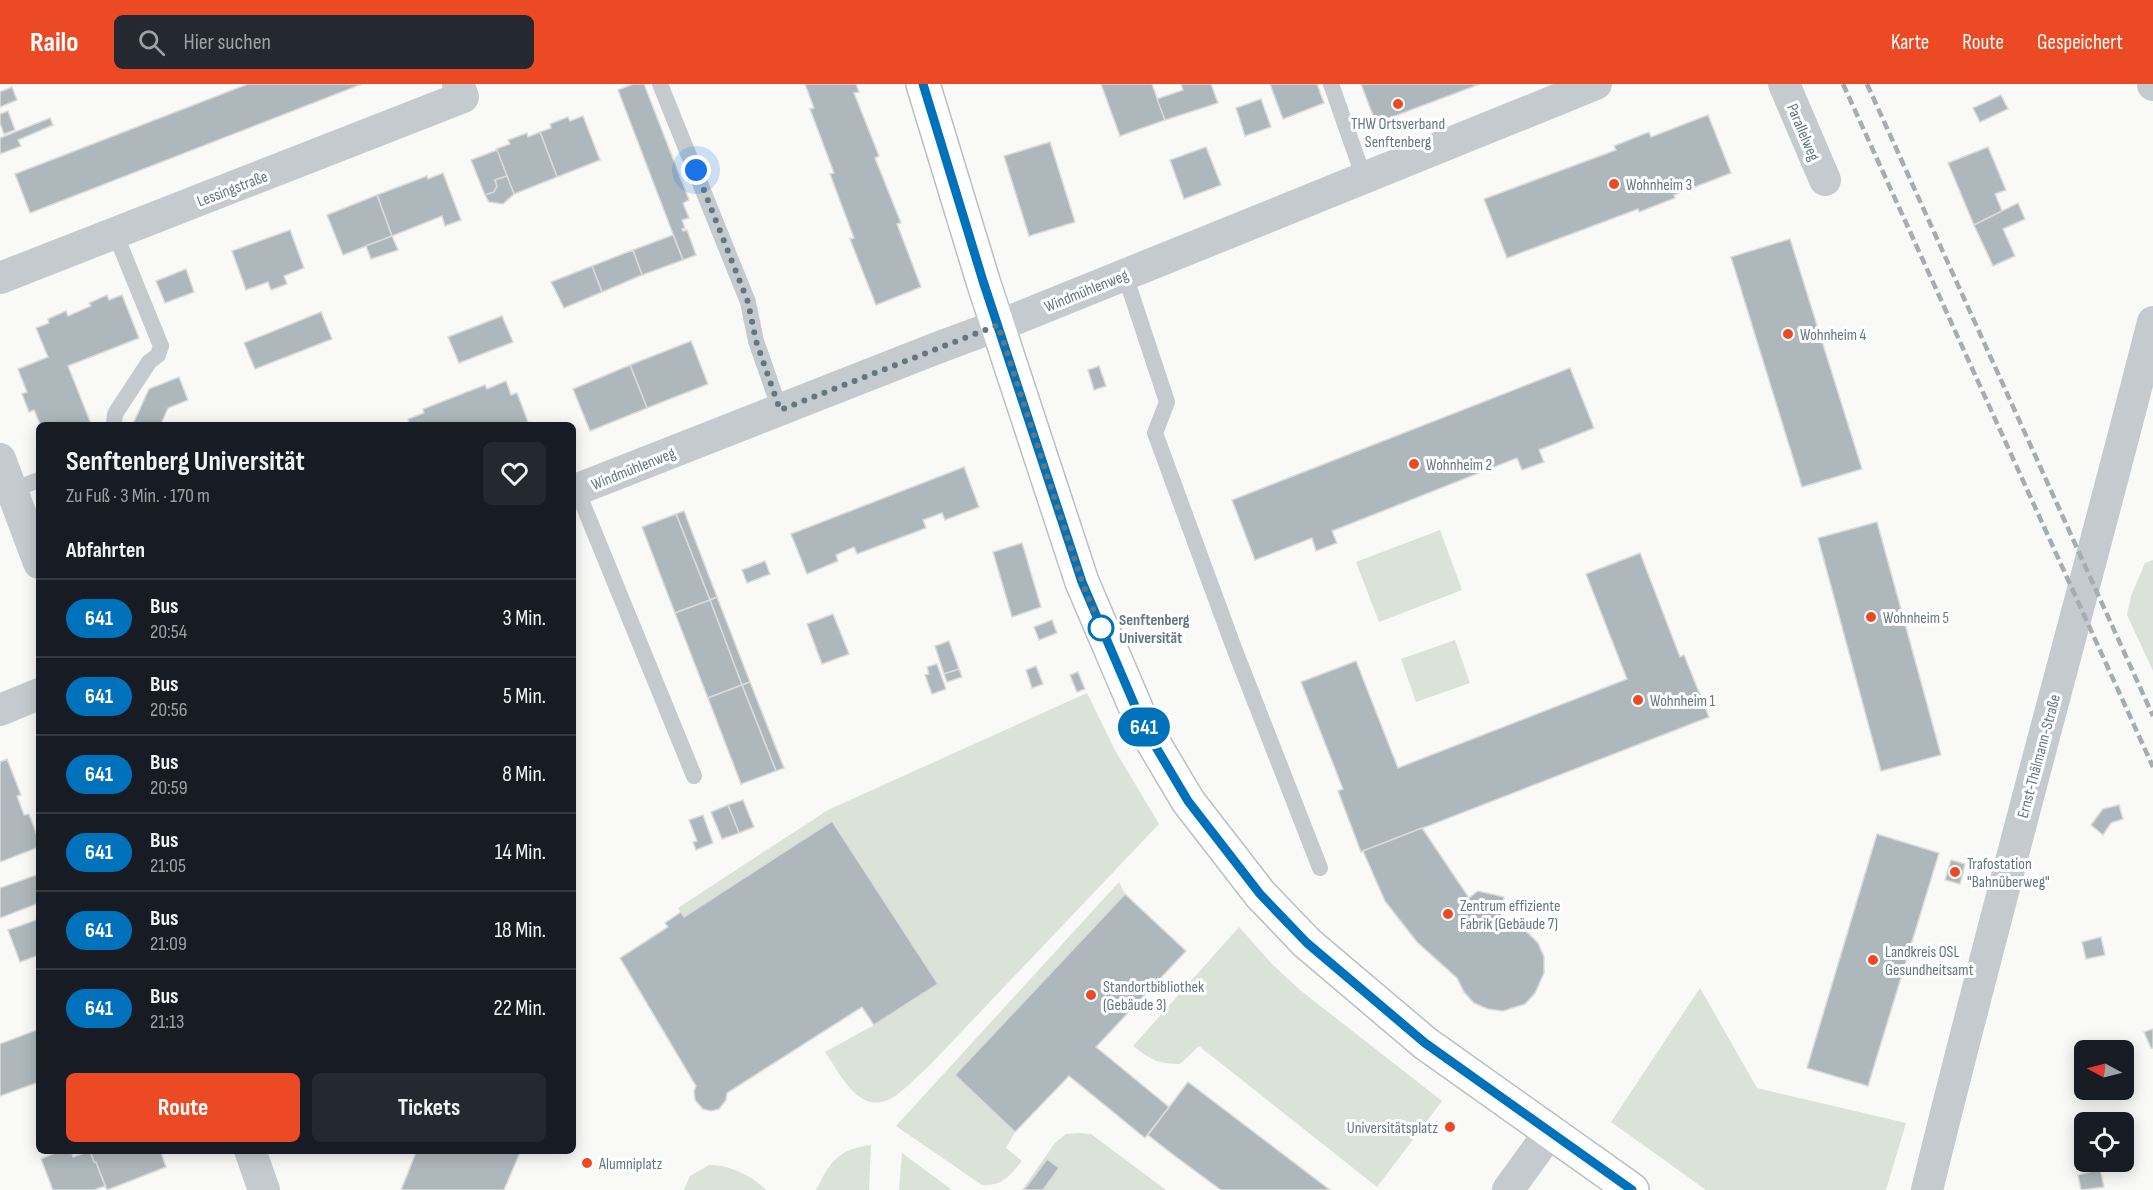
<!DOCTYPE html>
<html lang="de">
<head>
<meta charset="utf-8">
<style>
	:root { --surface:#171b24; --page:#242831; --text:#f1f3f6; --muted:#9ea1a6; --line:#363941; --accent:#ec4a25 }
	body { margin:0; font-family:"Sofia Sans Condensed",sans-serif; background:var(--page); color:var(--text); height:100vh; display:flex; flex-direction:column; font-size:22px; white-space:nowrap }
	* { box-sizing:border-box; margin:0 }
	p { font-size:20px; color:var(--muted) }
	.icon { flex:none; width:33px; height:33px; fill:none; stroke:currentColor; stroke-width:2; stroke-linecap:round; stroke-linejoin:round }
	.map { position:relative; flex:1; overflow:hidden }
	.side { position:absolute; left:36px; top:338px; width:540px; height:732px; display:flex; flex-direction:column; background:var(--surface); border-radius:9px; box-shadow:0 3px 15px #0003 }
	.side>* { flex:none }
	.badge { padding:0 12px; border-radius:20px; font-size:21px; line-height:39px }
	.needle { width:39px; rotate:277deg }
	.controls { position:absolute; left:2074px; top:956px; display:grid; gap:12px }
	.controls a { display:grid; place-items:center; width:60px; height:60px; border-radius:9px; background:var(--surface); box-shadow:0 3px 15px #0003; font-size:30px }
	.you { position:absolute; width:30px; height:30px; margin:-15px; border:4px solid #fff; border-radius:50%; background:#1a73e8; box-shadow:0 0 0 9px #1a73e833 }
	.map>.badge { position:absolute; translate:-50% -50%; box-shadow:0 0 0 3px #fff }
	h2 { padding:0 30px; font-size:22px; line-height:54px }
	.round { display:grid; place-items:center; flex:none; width:63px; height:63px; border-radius:9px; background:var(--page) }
	.headline { display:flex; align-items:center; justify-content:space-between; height:102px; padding:0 30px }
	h1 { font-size:28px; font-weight:700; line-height:45px }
	.primary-button { display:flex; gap:12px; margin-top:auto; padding:12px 30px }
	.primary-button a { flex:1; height:69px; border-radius:9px; background:var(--accent); color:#fff; font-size:24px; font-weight:700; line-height:69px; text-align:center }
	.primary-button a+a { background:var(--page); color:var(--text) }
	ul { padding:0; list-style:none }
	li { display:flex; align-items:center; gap:18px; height:78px; padding:0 30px; border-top:2px solid var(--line) }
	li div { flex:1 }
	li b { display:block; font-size:22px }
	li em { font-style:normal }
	li .badge { min-width:66px; font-weight:700; text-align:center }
	header { display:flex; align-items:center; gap:36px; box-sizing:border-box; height:84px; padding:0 30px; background:var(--accent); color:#fff }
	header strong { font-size:28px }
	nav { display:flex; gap:33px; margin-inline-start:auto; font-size:21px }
	.search { width:420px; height:54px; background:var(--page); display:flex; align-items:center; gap:15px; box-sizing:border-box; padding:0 21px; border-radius:9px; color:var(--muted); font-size:22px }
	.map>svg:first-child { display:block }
</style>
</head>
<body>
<header>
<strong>Railo</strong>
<div class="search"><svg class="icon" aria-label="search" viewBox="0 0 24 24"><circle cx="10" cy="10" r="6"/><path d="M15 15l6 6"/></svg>Hier suchen</div>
<nav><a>Karte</a><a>Route</a><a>Gespeichert</a></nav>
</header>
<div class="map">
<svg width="2153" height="1106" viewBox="0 0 2153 1106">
	<rect width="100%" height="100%" fill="#f9f9f7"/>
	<g fill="#dbe2d8">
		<path d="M 1440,446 L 1462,506 L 1379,538 L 1356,478 Z"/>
		<path d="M 2153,476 L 2153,587 L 2127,531 L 2131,512 L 2145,479 Z"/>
		<path d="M 1455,556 L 1470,599 L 1416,618 L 1401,575 Z"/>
		<path d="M 1087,609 L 1116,668 L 1159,740 L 928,983 C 917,992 907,1004 895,1012 C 860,1035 842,992 825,968 L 874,941 L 938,900 L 833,737 L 684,833 L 678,824 L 828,726 Z"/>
		<path d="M 1119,798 L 1125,810 L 955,991 L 1015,1048 L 1006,1064 L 1022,1077 C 1008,1093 1004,1101 982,1101 L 896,1042 Z"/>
		<path d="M 1239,843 L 1273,881 L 1300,906 L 1442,1017 L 1377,1103 L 1199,962 L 1180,980 C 1158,980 1150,975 1133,962 Z"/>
		<path d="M 1700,904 L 1757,1004 L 1906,1039 L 1886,1106 L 1706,1106 L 1611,1038 Z"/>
		<path d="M 1079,1049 L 1091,1050 L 1166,1106 L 1022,1106 L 1055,1059 L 1066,1050 Z"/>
		<path d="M 871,1061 L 869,1106 L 816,1106 C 830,1078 838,1065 871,1061 Z"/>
		<path d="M 902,1069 L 952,1106 L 899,1106 Z"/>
		<path d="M 709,1081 C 727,1080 753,1092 766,1106 L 684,1106 L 690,1092 Z"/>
	</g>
	<g fill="#adb7bc" stroke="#dbdbd9" stroke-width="1.5">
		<path d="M 248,0 L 362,0 L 30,129 L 15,90 Z"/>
		<path d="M 633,0 L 644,0 L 689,116 L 683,119 L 689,134 L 682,136 L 685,144 L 682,145 L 683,147 L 687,146 L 696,171 L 683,176 L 618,6 Z"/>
		<path d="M 805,0 L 856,0 L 859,8 L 854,9 L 879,72 L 875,74 L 901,139 L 897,140 L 921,203 L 876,221 L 850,155 L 854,154 L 830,90 L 834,89 L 810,25 L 814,24 Z"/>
		<path d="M 1101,0 L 1152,0 L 1165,36 L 1120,52 Z"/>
		<path d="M 1181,0 L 1211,0 L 1218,19 L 1165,36 L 1157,15 L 1183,6 Z"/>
		<path d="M 1270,0 L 1317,0 L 1324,19 L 1283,35 Z"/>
		<path d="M 1361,0 L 1480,0 L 1376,39 Z"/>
		<path d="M 12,3 L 17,16 L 0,23 L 0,8 Z"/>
		<path d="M 2001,11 L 2008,25 L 1980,38 L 1973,24 Z"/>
		<path d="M 1261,15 L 1271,43 L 1245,52 L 1236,24 Z"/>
		<path d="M 8,27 L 15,46 L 4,50 L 0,39 L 0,30 Z"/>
		<path d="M 1708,31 L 1731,89 L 1674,111 L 1675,114 L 1639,128 L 1638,125 L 1507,174 L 1484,115 L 1616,66 L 1614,62 L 1649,48 L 1651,53 Z"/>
		<path d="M 583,32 L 600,76 L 557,93 L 540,48 L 551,44 L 550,40 L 568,33 L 570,37 Z"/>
		<path d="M 50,34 L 53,41 L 18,56 L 21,62 L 0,70 L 0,54 Z"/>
		<path d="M 540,48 L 557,93 L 514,110 L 496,65 L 510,60 L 508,56 L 527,49 L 528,53 Z"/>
		<path d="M 1050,58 L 1075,138 L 1029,152 L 1004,72 Z"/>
		<path d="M 1206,63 L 1221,101 L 1184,115 L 1170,76 Z"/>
		<path d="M 1988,63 L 2006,106 L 1995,110 L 2002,127 L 1974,141 L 1948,79 Z"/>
		<path d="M 497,66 L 507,92 L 495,96 L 497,102 L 494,108 L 485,111 L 471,76 Z"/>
		<path d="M 443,89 L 461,136 L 445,142 L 442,132 L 392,152 L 377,111 L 427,92 L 428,95 Z"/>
		<path d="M 507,92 L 514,110 L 503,120 L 489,118 L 485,111 L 494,108 L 497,102 L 495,96 Z"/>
		<path d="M 377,111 L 392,152 L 343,171 L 327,131 Z"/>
		<path d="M 2018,119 L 2025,135 L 2003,145 L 2015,172 L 1993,182 L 1974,141 Z"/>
		<path d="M 290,146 L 304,184 L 284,192 L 287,200 L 271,206 L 268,198 L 246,206 L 232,167 Z"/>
		<path d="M 673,151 L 683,176 L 642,191 L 633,166 Z"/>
		<path d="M 392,152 L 398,166 L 371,175 L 366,162 Z"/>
		<path d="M 1790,155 L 1862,385 L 1802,403 L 1731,173 Z"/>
		<path d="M 633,166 L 642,191 L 602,208 L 592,182 Z"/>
		<path d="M 592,182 L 602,208 L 564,224 L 551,198 Z"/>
		<path d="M 186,185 L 194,208 L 165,219 L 156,197 Z"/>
		<path d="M 107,211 L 109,216 L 122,211 L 139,254 L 68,282 L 91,340 L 40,340 L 34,326 L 29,328 L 22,310 L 27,308 L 18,285 L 48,273 L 36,244 L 49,239 L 48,235 L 66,227 L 68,232 L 91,222 L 89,219 Z"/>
		<path d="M 321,228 L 332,255 L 255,285 L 244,259 Z"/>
		<path d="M 502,232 L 513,258 L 459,279 L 448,253 Z"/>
		<path d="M 691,257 L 708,300 L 647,324 L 630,281 Z"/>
		<path d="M 630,281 L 647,324 L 590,347 L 573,305 Z"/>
		<path d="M 1099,282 L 1106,302 L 1094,306 L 1088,286 Z"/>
		<path d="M 1570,284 L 1594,344 L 1539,366 L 1544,378 L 1522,386 L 1517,374 L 1332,447 L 1337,459 L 1316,467 L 1312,454 L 1255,476 L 1232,416 Z"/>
		<path d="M 179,293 L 188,316 L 168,324 L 161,340 L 133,340 L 149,305 Z"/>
		<path d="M 506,297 L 511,311 L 517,309 L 528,338 L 523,340 L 409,340 L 408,335 L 424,329 L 423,325 L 485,301 L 487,305 Z"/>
		<path d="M 964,383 L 979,423 L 945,436 L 942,429 L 923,436 L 926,444 L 857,470 L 854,463 L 836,471 L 838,477 L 807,490 L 791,450 Z"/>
		<path d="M 684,427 L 717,513 L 710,516 L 676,430 Z"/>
		<path d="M 676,430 L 710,516 L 675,529 L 642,443 Z"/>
		<path d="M 1877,438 L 1941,671 L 1881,687 L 1818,454 Z"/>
		<path d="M 1022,459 L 1041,523 L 1012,533 L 993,468 Z"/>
		<path d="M 1640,469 L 1680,573 L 1684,571 L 1709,633 L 1361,768 L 1338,707 L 1343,705 L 1301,598 L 1356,577 L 1398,684 L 1408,680 L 1627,595 L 1586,490 Z"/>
		<path d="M 765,477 L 770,490 L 747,499 L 742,486 Z"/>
		<path d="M 717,513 L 750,598 L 742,601 L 710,516 Z"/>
		<path d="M 710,516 L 742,601 L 708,614 L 675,529 Z"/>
		<path d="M 833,530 L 849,570 L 822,580 L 807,540 Z"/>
		<path d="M 1052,536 L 1057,549 L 1039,556 L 1034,543 Z"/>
		<path d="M 949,557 L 959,585 L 944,590 L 935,562 Z"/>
		<path d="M 937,580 L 946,605 L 932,610 L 925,591 L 929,590 L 927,583 Z"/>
		<path d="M 1036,582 L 1043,600 L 1032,604 L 1026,586 Z"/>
		<path d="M 959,585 L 962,593 L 947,598 L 944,590 Z"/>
		<path d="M 1078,588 L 1085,605 L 1077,608 L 1070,591 Z"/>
		<path d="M 750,598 L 784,684 L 776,687 L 742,601 Z"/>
		<path d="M 742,601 L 776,687 L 741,700 L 708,614 Z"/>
		<path d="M 7,675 L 21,711 L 17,712 L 24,731 L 29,730 L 39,757 L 39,763 L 0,778 L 0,678 Z"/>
		<path d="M 743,716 L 754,743 L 739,749 L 728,721 Z"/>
		<path d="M 728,721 L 739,749 L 722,755 L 711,728 Z"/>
		<path d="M 2119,721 L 2123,735 L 2111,739 L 2103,751 L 2091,741 L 2103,725 Z"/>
		<path d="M 703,731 L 713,759 L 696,766 L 693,758 L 697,757 L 689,736 Z"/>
		<path d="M 832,737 L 938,900 L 874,941 L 862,923 L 727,1009 L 726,1016 L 719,1025 L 711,1027 L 703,1025 L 695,1016 L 694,1007 L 696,1002 L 620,874 L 668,843 L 665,839 L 681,828 L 684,833 Z"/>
		<path d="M 1422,744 L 1469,814 L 1478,807 L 1504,813 L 1500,838 L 1522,843 L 1538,859 L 1544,873 L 1544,889 L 1535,909 L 1525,920 L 1503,927 L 1488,925 L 1474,919 L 1464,908 L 1457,894 L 1417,858 L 1385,817 L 1363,767 Z"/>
		<path d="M 1877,750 L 1939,769 L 1868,1002 L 1807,984 Z"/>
		<path d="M 1951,776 L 1965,780 L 1960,800 L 1945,796 Z"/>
		<path d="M 39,790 L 39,819 L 0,834 L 0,804 Z"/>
		<path d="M 1125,810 L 1186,867 L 1096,963 L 1169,1023 L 1145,1054 L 1069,992 L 1015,1048 L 955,991 Z"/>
		<path d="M 39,835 L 39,871 L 20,878 L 8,846 Z"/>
		<path d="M 2101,853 L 2105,871 L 2086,875 L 2082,858 Z"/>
		<path d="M 39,945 L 39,998 L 0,1012 L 0,960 Z"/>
		<path d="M 2153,945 L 2153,964 L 2151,964 L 2144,948 Z"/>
		<path d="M 1188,998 L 1330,1106 L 1221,1106 L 1175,1072 L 1148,1051 Z"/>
		<path d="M 62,1066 L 71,1066 L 73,1073 L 90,1067 L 94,1078 L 96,1078 L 105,1102 L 94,1106 L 53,1106 L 41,1075 Z"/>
		<path d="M 160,1066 L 166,1083 L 107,1106 L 96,1078 L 94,1078 L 90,1066 Z"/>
		<path d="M 417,1066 L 521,1066 L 504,1106 L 401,1106 Z"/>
		<path d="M 1047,1075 L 1059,1084 L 1043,1106 L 1024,1106 Z"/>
		<path d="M 2100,1085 L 2104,1103 L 2081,1106 L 2078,1091 Z"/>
	</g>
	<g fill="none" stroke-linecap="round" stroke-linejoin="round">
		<defs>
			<path id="secondary" d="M 923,0 L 983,197 L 1082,498 L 1144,643 L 1188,717 L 1260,810 L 1307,859 L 1425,959 L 1632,1106"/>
		</defs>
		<use href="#secondary" stroke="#b9bfc3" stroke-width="36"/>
		<g stroke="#c4cacd" stroke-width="16">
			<path d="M 660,0 L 748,218 L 756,257 L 780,326"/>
			<path d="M 1331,0 L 1364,94"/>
			<path d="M 1125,191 L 1167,318 L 1155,349 L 1234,564 L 1320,784"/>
			<path d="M 114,340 L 115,330 L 149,278 L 158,271 L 161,262 L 115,149"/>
			<path d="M 12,406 L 39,396"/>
			<path d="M 577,406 L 694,692"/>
		</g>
		<g stroke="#c4cacd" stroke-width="32">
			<path d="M 1784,0 L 1825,96"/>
			<path d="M 2153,0 L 2153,1"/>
			<path d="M 0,194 L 463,13 L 458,0"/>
			<path d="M 0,375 L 39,479"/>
			<path d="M 573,407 L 937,264 L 1018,234 L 1596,0"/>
			<path d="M 0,626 L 39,610"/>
			<path d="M 250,1066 L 264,1106"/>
			<path d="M 1508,1106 L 1550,1048"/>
			<path d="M 1927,1106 C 1998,815 2079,528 2153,238"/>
		</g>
		<use href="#secondary" stroke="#fff" stroke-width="33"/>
		<g stroke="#a5adb2" stroke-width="4.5" stroke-dasharray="9 4.5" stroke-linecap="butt">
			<path d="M 1843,0 L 2153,683"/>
			<path d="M 1867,0 L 2153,632"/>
		</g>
	</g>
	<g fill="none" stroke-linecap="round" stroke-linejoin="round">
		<defs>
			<path id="line" d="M 923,0 L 983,197 L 1082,498 L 1144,643 L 1188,717 L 1260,810 L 1307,859 L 1425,959 L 1632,1106"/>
		</defs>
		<use href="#line" stroke="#fff" stroke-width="14"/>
		<use href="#line" stroke="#0072bc" stroke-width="9"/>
		<path stroke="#637783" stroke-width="6" stroke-dasharray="0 10.8" d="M 696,86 L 748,218 L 756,257 L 780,326 L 998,241 L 1082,498 L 1101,544"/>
	</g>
	<g fill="#ec4a25" stroke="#fff" stroke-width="2">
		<circle cx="1398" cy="20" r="6"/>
		<circle cx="1614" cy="100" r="6"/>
		<circle cx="1788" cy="250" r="6"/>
		<circle cx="1414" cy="380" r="6"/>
		<circle cx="1871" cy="533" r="6"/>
		<circle cx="1638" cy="616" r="6"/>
		<circle cx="1955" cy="788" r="6"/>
		<circle cx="1448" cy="830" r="6"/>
		<circle cx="1873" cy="876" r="6"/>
		<circle cx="1091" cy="911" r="6"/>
		<circle cx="1450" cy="1043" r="6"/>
		<circle cx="587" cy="1079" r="6"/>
	</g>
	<circle fill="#fff" stroke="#0072bc" stroke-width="3" cx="1101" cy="544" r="12"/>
	<g text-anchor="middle" stroke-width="6" stroke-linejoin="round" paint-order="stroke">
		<g font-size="16" fill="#637783" stroke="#fff" text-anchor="start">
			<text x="1398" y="45" text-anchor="middle">THW Ortsverband<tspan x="1398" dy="18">Senftenberg</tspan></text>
			<text x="1626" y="106">Wohnheim 3</text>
			<text x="1800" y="256">Wohnheim 4</text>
			<text x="1426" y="386">Wohnheim 2</text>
			<text x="1883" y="539">Wohnheim 5</text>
			<text x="1650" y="622">Wohnheim 1</text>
			<text x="1967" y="785">Trafostation<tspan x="1967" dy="18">"Bahnüberweg"</tspan></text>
			<text x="1460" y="827">Zentrum effiziente<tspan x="1460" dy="18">Fabrik (Gebäude 7)</tspan></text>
			<text x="1885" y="873">Landkreis OSL<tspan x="1885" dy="18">Gesundheitsamt</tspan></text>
			<text x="1103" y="908">Standortbibliothek<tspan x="1103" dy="18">(Gebäude 3)</tspan></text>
			<text x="1438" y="1049" text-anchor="end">Universitätsplatz</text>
			<text x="599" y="1085">Alumniplatz</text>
		</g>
		<g font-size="16" fill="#637783" stroke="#fff">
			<text transform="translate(1804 48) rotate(67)" y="6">Parallelweg</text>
			<text transform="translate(232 104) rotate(-21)" y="6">Lessingstraße</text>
			<text transform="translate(1086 206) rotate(-22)" y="6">Windmühlenweg</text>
			<text transform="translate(633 384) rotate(-22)" y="6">Windmühlenweg</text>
			<text transform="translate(2038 672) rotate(-75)" y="6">Ernst-Thälmann-Straße</text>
		</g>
		<g font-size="16" font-weight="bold" fill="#637783" stroke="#fff" text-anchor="start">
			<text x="1119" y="541">Senftenberg<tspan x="1119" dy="18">Universität</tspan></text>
		</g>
	</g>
</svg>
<div class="controls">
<a><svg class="needle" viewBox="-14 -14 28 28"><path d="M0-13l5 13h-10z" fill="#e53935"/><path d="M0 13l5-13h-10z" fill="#9ea1a6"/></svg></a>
<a><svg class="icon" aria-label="locate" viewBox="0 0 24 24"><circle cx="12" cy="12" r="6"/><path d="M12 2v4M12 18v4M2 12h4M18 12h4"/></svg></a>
</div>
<div class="you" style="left:696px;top:86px"></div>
<b class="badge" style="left:1144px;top:643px;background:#0072bc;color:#fff">641</b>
<section class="side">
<div class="headline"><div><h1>Senftenberg Universität</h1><p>Zu Fuß · 3 Min. · 170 m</p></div><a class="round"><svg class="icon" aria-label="heart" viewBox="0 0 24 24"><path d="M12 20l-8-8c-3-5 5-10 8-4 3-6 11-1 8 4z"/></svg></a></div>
<h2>Abfahrten</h2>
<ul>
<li><span class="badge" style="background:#0072bc;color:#fff">641</span><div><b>Bus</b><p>20:54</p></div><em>3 Min.</em></li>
<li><span class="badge" style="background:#0072bc;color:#fff">641</span><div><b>Bus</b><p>20:56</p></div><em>5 Min.</em></li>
<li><span class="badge" style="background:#0072bc;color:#fff">641</span><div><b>Bus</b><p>20:59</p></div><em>8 Min.</em></li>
<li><span class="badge" style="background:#0072bc;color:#fff">641</span><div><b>Bus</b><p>21:05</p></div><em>14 Min.</em></li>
<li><span class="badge" style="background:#0072bc;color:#fff">641</span><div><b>Bus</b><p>21:09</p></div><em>18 Min.</em></li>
<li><span class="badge" style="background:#0072bc;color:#fff">641</span><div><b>Bus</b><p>21:13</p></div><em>22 Min.</em></li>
</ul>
<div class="primary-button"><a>Route</a><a>Tickets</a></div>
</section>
</div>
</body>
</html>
